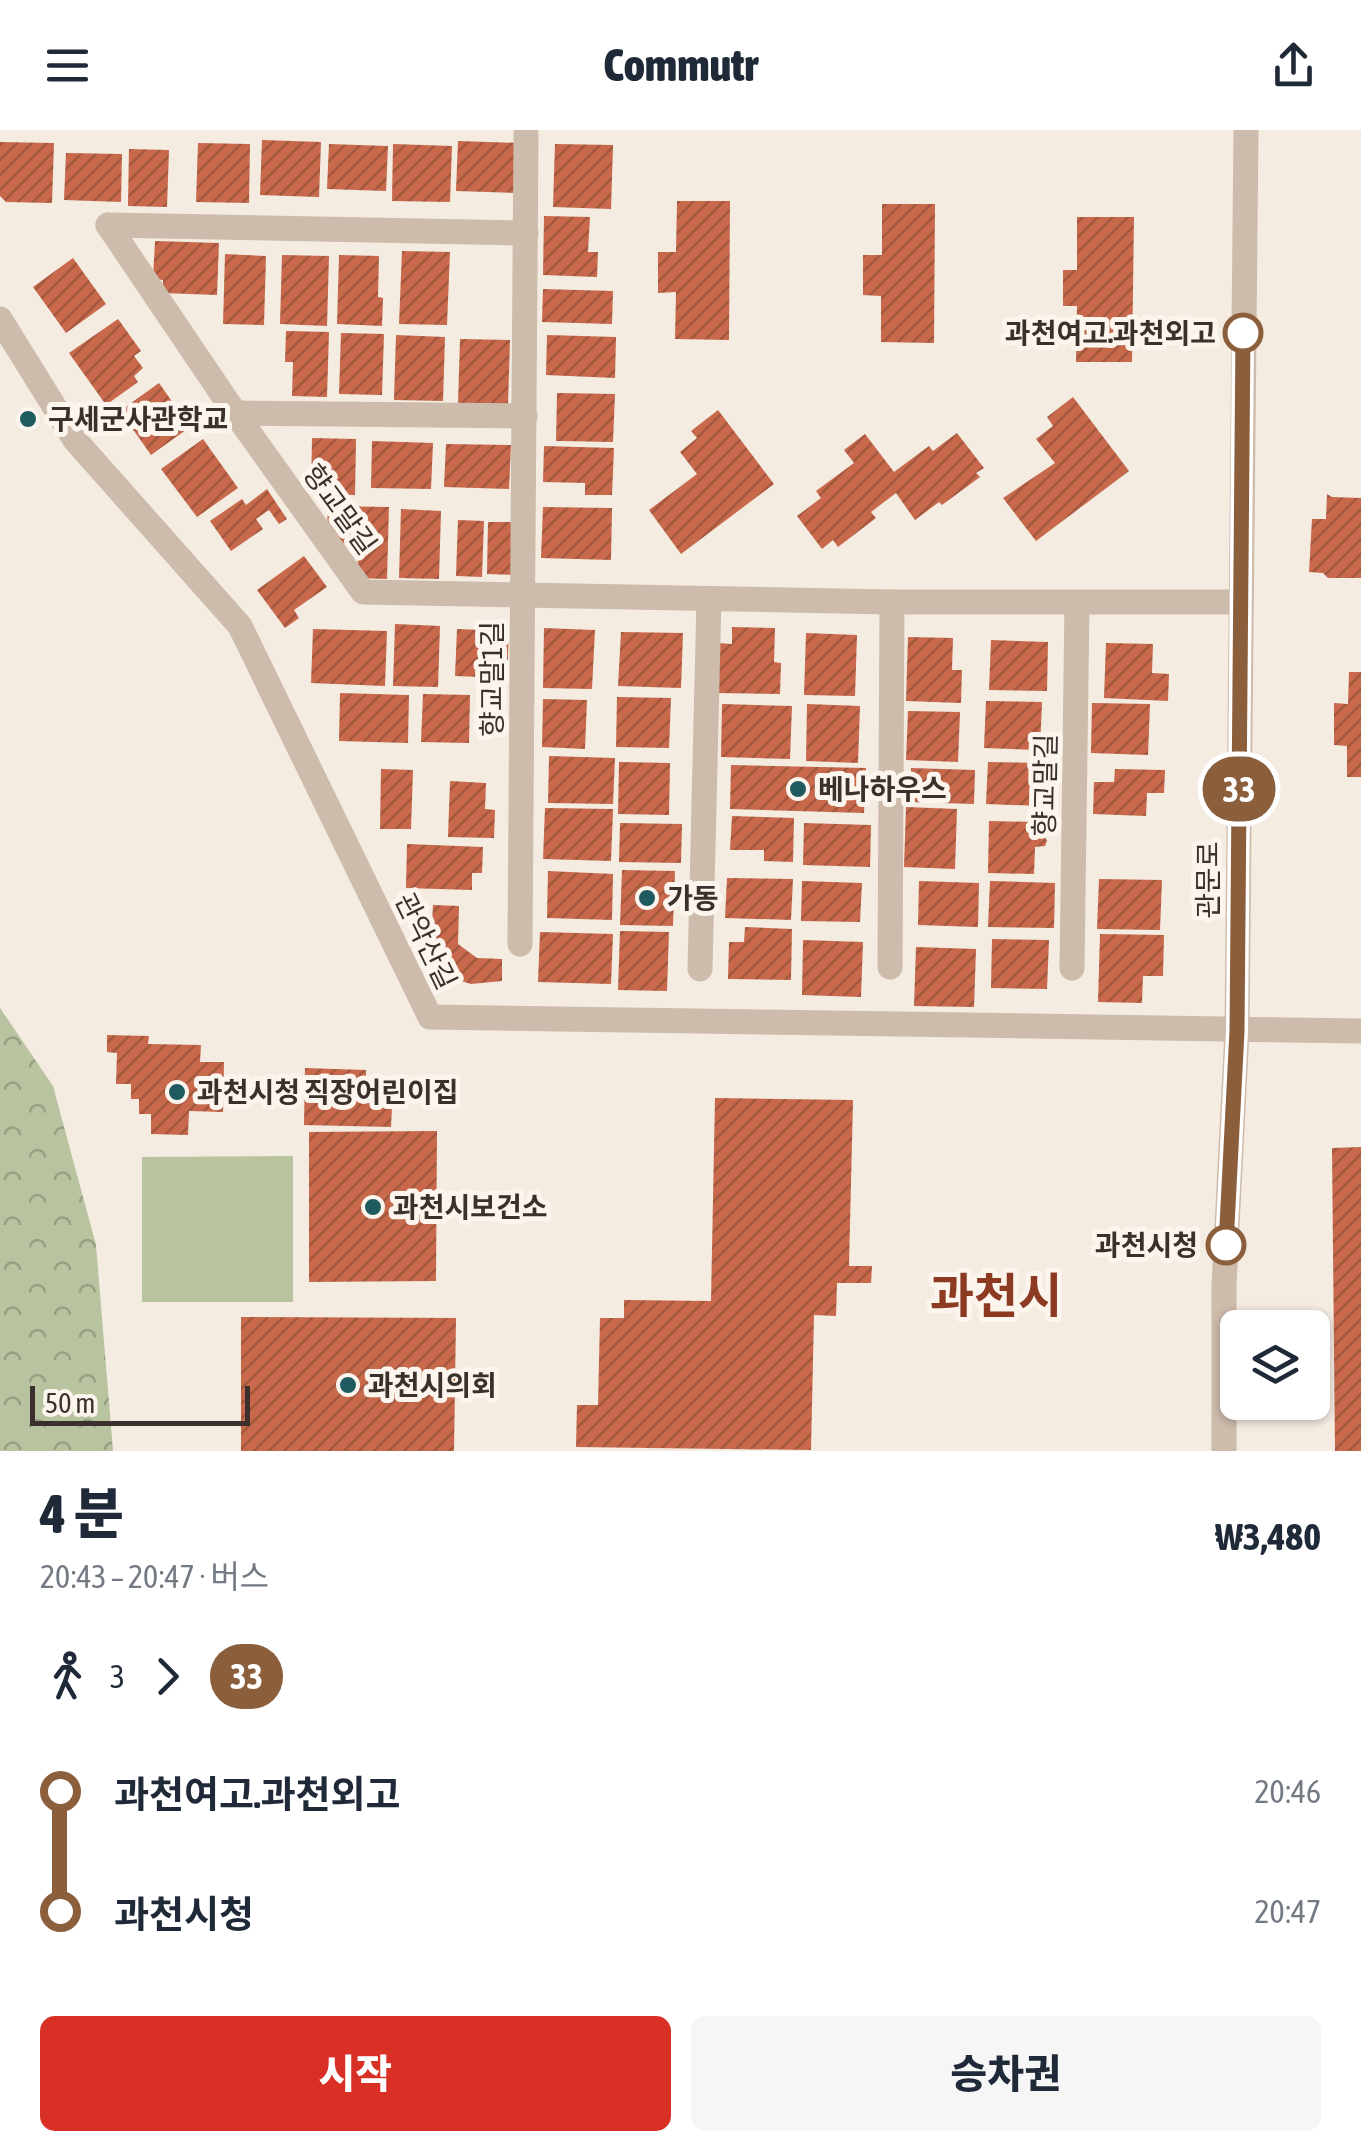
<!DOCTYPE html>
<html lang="ko">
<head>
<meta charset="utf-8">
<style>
	:root { --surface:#fff; --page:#f6f6f7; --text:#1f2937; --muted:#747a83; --accent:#d93025 }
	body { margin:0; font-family:"Asap Condensed","Noto Sans KR",sans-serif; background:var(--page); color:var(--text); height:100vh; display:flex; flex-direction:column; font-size:38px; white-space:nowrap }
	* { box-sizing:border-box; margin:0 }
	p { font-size:32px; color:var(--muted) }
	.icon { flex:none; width:55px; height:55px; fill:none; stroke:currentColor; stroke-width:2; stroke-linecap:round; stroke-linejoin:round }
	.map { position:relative; height:1321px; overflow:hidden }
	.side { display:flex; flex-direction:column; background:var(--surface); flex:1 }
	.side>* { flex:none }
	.badge { padding:0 20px; border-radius:32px; font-size:35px; line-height:65px }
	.controls { position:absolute; left:1220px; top:1180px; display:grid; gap:20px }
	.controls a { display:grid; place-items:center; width:110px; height:110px; border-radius:15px; background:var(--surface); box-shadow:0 2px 8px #0004; font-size:50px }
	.scale { position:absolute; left:30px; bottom:25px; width:220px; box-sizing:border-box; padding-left:10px; border:5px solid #3b302b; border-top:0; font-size:28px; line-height:35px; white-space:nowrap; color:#3b302b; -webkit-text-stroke:8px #fbf5ee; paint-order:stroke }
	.map>.badge { position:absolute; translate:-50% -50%; box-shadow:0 0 0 5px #fff }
	.legs { display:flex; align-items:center; gap:15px; height:110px; padding:0 40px; font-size:32px }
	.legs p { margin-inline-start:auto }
	.headline { display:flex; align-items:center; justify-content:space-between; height:170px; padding:0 40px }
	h1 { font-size:55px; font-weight:800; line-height:75px }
	.cta { display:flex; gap:20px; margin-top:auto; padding:20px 40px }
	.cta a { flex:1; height:115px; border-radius:15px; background:var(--accent); color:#fff; font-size:40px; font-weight:800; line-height:115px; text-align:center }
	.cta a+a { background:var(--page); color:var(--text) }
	ul { padding:0 40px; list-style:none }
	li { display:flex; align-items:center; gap:35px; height:120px; font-size:38px }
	li i { display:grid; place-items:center; width:15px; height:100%; margin:0 12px; background:currentColor }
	li i::after { content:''; width:25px; height:25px; margin:-12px; border:8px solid; border-radius:50%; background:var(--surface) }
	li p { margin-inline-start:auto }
	li:first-child i { background:linear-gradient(#0000 50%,currentColor 0) }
	li:last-child i { background:linear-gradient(currentColor 50%,#0000 0) }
	header { display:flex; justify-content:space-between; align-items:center; height:130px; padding:0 40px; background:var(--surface); font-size:45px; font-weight:800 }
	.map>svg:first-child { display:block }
</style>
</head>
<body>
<header><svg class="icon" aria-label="menu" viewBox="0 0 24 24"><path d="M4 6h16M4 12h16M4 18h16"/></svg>Commutr<svg class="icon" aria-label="share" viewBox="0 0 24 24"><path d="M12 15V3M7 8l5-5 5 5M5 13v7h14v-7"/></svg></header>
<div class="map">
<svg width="1361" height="1321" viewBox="0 0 1361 1321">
	<defs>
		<pattern id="forest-crowns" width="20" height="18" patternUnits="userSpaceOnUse" patternTransform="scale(2.5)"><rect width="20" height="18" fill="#b8c4a0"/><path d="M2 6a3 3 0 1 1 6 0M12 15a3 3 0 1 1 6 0" fill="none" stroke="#97a083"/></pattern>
		<pattern id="building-hatch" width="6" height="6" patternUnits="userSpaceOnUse" patternTransform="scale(2.5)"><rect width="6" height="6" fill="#c8694b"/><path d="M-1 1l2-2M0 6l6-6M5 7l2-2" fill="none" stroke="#a4573f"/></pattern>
	</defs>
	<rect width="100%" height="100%" fill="#f4ebe1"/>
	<path fill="url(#forest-crowns)" d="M 0,878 L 53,956 L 96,1115 L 113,1321 L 0,1321 Z"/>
	<path fill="#b8c4a0" d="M 293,1026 L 293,1172 L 142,1172 L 142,1027 Z"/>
	<g fill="url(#building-hatch)">
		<path d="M 262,10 L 321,12 L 319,67 L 260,65 Z"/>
		<path d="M 458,11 L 520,13 L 518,63 L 456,61 Z"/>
		<path d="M 0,12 L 54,13 L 52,73 L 6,72 L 0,66 Z"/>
		<path d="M 198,13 L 250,14 L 249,73 L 196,72 Z"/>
		<path d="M 329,14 L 388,16 L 386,61 L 327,59 Z"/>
		<path d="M 393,14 L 452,16 L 450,72 L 392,71 Z"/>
		<path d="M 555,14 L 613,15 L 611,79 L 553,77 Z"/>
		<path d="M 129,19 L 169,20 L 167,77 L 128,76 Z"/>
		<path d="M 66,23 L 122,24 L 121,72 L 64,70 Z"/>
		<path d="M 677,71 L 730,71 L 729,210 L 675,209 L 676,162 L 658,163 L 658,122 L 676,122 Z"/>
		<path d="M 882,74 L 935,74 L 934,213 L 881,212 L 881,166 L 863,165 L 863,125 L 882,125 Z"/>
		<path d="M 544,86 L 590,87 L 588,122 L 598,122 L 597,147 L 543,145 Z"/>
		<path d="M 1077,87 L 1134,87 L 1132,232 L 1076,232 L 1077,176 L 1063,176 L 1063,140 L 1077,140 Z"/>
		<path d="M 155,111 L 219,113 L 217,165 L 163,163 L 163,150 L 153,149 Z"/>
		<path d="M 402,121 L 450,122 L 447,195 L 399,194 Z"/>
		<path d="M 225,124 L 266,126 L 264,195 L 223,194 Z"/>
		<path d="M 282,125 L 329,126 L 327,196 L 280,194 Z"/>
		<path d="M 339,125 L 379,126 L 378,167 L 383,168 L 382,196 L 337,194 Z"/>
		<path d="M 73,128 L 106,174 L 66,203 L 33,157 Z"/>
		<path d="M 543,159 L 613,161 L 612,194 L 542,192 Z"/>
		<path d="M 118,189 L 141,221 L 134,226 L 143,238 L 134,246 L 138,252 L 106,275 L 69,223 Z"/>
		<path d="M 286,201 L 329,202 L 327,267 L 292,266 L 293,232 L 285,232 Z"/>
		<path d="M 341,203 L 384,204 L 382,265 L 339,264 Z"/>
		<path d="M 396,205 L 445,207 L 443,271 L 394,270 Z"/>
		<path d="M 547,205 L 616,207 L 615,248 L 546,245 Z"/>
		<path d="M 460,209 L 510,210 L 508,274 L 458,273 Z"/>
		<path d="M 159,253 L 190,297 L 151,325 L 120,281 Z"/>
		<path d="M 557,263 L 615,264 L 613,312 L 556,311 Z"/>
		<path d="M 1073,267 L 1129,341 L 1036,411 L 1003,368 L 1055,333 L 1036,309 L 1053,296 L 1047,287 Z"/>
		<path d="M 718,280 L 774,354 L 681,424 L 649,380 L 697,344 L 680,322 L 697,308 L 691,301 Z"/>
		<path d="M 957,303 L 984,338 L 976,343 L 980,347 L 942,375 L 939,372 L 915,390 L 896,363 L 871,382 L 876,388 L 838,417 L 833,410 L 822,419 L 797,386 L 821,368 L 816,361 L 854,333 L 844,320 L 865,304 L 894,342 L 929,316 L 933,321 Z"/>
		<path d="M 312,308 L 356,309 L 355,365 L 311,364 Z"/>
		<path d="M 203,309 L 238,358 L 197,387 L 161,339 Z"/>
		<path d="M 372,311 L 433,313 L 431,359 L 371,358 Z"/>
		<path d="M 446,314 L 511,315 L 509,359 L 444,357 Z"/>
		<path d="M 544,316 L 614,318 L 612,365 L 585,365 L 585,353 L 543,352 Z"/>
		<path d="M 267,359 L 287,389 L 279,394 L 269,380 L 256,389 L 263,399 L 231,421 L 210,391 L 242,369 L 246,375 Z"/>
		<path d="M 1327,364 L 1332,367 L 1361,368 L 1361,448 L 1328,448 L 1323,443 L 1309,442 L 1312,389 L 1326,389 Z"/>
		<path d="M 328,376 L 389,377 L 387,449 L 357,448 L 358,427 L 327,398 Z"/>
		<path d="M 543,377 L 612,378 L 611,430 L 541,428 Z"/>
		<path d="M 401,379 L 441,381 L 439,449 L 399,448 Z"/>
		<path d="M 458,390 L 484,391 L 482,447 L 456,446 Z"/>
		<path d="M 488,392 L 516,392 L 514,445 L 487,444 Z"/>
		<path d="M 304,426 L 327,457 L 294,480 L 299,488 L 285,498 L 257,460 Z"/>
		<path d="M 395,494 L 440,496 L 438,557 L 393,556 Z"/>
		<path d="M 732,497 L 775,498 L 774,532 L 781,533 L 780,564 L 718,563 L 719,513 L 732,514 Z"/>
		<path d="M 544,498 L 595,500 L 592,559 L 543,558 Z"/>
		<path d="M 313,499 L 387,501 L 385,556 L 311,553 Z"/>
		<path d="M 457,499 L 509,501 L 507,548 L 455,546 Z"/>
		<path d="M 621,502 L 683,503 L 681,558 L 618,556 Z"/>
		<path d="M 806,503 L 857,505 L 855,566 L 804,565 Z"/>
		<path d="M 908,507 L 953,508 L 952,540 L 962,540 L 961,573 L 906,571 Z"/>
		<path d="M 991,510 L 1048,512 L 1047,561 L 989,560 Z"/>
		<path d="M 1106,513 L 1153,514 L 1152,543 L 1169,544 L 1168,571 L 1104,568 Z"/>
		<path d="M 1349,542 L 1361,542 L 1361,647 L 1347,647 L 1347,616 L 1334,615 L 1334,573 L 1348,574 Z"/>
		<path d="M 340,563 L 409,565 L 408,613 L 339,611 Z"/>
		<path d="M 423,564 L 470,565 L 469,613 L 421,612 Z"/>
		<path d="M 617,567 L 671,568 L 669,618 L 616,617 Z"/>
		<path d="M 543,569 L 587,570 L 585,619 L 542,617 Z"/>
		<path d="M 986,571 L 1042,572 L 1040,620 L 984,618 Z"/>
		<path d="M 1092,573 L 1150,574 L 1148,625 L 1091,623 Z"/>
		<path d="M 722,574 L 792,576 L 790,629 L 721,627 Z"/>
		<path d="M 807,574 L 860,576 L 858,633 L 806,631 Z"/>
		<path d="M 908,581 L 960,582 L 958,632 L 906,630 Z"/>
		<path d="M 549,626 L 615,628 L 613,674 L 548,673 Z"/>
		<path d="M 619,632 L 670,633 L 669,685 L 618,684 Z"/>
		<path d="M 988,632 L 1044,633 L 1042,676 L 986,674 Z"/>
		<path d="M 731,635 L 866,638 L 864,683 L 730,679 Z"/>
		<path d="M 911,638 L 975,640 L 974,674 L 910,672 Z"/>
		<path d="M 381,639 L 413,640 L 411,699 L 380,699 Z"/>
		<path d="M 1115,639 L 1165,640 L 1164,663 L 1147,663 L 1146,686 L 1093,684 L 1094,652 L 1114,652 Z"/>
		<path d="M 450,651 L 486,653 L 485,679 L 495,680 L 494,708 L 448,707 Z"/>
		<path d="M 906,677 L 957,679 L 955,739 L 904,737 Z"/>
		<path d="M 545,678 L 613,679 L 611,731 L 543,729 Z"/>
		<path d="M 732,686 L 794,688 L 793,732 L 764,731 L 764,720 L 730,720 Z"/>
		<path d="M 989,691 L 1035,692 L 1035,705 L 1045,707 L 1047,711 L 1045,716 L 1035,717 L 1034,744 L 988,743 Z"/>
		<path d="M 620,693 L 682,694 L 681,733 L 619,732 Z"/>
		<path d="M 804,693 L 871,695 L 870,737 L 803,735 Z"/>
		<path d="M 407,714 L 483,717 L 482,743 L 472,743 L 472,760 L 406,758 Z"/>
		<path d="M 622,740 L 675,741 L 673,796 L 620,795 Z"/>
		<path d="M 548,741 L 613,744 L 612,790 L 547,788 Z"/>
		<path d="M 727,748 L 793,749 L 791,790 L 725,788 Z"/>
		<path d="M 1099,749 L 1162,750 L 1160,800 L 1097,799 Z"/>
		<path d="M 802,751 L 862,753 L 860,792 L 801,791 Z"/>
		<path d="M 919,751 L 979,753 L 978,797 L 918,795 Z"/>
		<path d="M 990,751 L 1055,753 L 1054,798 L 988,797 Z"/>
		<path d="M 433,775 L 459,776 L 458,814 L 477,828 L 502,829 L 502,851 L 471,854 L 458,850 L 439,834 L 431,813 Z"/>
		<path d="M 745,797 L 792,799 L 791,850 L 728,849 L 729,812 L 744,812 Z"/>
		<path d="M 620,801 L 669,802 L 667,861 L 618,860 Z"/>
		<path d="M 540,802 L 613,804 L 611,854 L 538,852 Z"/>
		<path d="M 1100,804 L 1164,805 L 1163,846 L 1143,846 L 1142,873 L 1098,872 Z"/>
		<path d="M 992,809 L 1049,810 L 1047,859 L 991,858 Z"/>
		<path d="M 803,810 L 863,812 L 861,867 L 802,865 Z"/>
		<path d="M 916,817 L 976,819 L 974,877 L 914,876 Z"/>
		<path d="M 107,905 L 149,906 L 148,914 L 201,915 L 200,932 L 224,932 L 223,982 L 189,981 L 188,1005 L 151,1004 L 151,984 L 139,984 L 139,969 L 131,969 L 131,954 L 116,954 L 117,923 L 107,922 Z"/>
		<path d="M 305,938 L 366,940 L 366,947 L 400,948 L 399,977 L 392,977 L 391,997 L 304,995 Z"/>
		<path d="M 715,968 L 853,970 L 849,1136 L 872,1136 L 871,1153 L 837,1153 L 836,1186 L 814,1185 L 811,1320 L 576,1317 L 577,1275 L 598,1275 L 600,1188 L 624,1188 L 624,1170 L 711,1171 Z"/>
		<path d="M 437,1001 L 436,1151 L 309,1152 L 309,1002 Z"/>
		<path d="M 1361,1017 L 1361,1321 L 1335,1321 L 1332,1018 Z"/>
		<path d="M 241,1187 L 456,1188 L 454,1321 L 241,1321 Z"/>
	</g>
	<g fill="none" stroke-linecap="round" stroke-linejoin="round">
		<g stroke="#cdbbac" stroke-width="25">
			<path d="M 108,95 L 235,283 L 363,462 L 892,472 L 1240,472"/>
			<path d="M 108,95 L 526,103"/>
			<path d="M 0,189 L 75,310 L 240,496 L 430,887 L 1361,901"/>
			<path d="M 235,283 L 525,286"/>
			<path d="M 520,814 L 526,4"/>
			<path d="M 890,837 L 892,472"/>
			<path d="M 1072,838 L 1077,474"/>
			<path d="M 700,839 L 709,469"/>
			<path d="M 1224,1321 L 1224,1155 L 1237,901 L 1246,0"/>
		</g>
	</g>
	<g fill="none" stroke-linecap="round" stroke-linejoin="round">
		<defs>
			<path id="line-1" d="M 1226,1115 L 1237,901 L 1243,203"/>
		</defs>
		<use href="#line-1" stroke="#fff" stroke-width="22"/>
		<use href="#line-1" stroke="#8b5e3c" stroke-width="15"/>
	</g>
	<g fill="#fff" stroke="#8b5e3c" stroke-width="5">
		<circle cx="1243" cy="203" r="18"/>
		<circle cx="1226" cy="1115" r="18"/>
	</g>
	<g fill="#1f5a5e" stroke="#fbf5ee" stroke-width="4">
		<circle cx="28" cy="289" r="10"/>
		<circle cx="798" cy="659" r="10"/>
		<circle cx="647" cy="768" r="10"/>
		<circle cx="177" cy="962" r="10"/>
		<circle cx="373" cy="1077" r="10"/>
		<circle cx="348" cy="1255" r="10"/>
	</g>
	<g text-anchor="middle" stroke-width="10" stroke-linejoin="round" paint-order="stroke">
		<g font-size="28" font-weight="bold" fill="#3b302b" stroke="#fbf5ee" text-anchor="end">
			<text x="1216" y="213">과천여고.과천외고</text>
			<text x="1198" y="1125">과천시청</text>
		</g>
		<g font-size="28" font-weight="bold" fill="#3b302b" stroke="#fbf5ee" text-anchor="start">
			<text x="48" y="299">구세군사관학교</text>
			<text x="818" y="669">베나하우스</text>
			<text x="667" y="778">가동</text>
			<text x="197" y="972">과천시청 직장어린이집</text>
			<text x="393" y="1087">과천시보건소</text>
			<text x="368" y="1265">과천시의회</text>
		</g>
		<g font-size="28" fill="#3b302b" stroke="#fbf5ee">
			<text transform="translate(340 379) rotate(54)" y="10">향교말길</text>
			<text transform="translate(492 549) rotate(-90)" y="10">향교말1길</text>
			<text transform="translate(1045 655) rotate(-89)" y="10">향교말길</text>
			<text transform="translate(1208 750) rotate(-90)" y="10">관문로</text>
			<text transform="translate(426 811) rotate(64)" y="10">관악산길</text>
		</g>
		<g font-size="48" font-weight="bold" fill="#8c3b22" stroke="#fbf5ee">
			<text x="996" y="1183">과천시</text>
		</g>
	</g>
</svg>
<div class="controls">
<a><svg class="icon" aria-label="layers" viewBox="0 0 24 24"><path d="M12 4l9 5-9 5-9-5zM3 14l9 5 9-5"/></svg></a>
</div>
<div class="scale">50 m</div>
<b class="badge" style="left:1239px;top:659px;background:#8b5e3c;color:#fff">33</b>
</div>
<section class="side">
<div class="headline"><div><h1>4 분</h1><p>20:43 – 20:47 · 버스</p></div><b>₩3,480</b></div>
<div class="legs"><svg class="icon" aria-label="walk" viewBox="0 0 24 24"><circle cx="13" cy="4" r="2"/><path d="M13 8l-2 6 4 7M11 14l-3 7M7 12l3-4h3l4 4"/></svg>3<svg class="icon" aria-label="forward" viewBox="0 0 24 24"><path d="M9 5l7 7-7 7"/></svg><b class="badge" style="background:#8b5e3c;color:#fff">33</b></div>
<ul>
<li><i style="color:#8b5e3c"></i><b>과천여고.과천외고</b><p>20:46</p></li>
<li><i style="color:#8b5e3c"></i><b>과천시청</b><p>20:47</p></li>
</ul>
<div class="cta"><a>시작</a><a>승차권</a></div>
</section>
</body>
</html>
